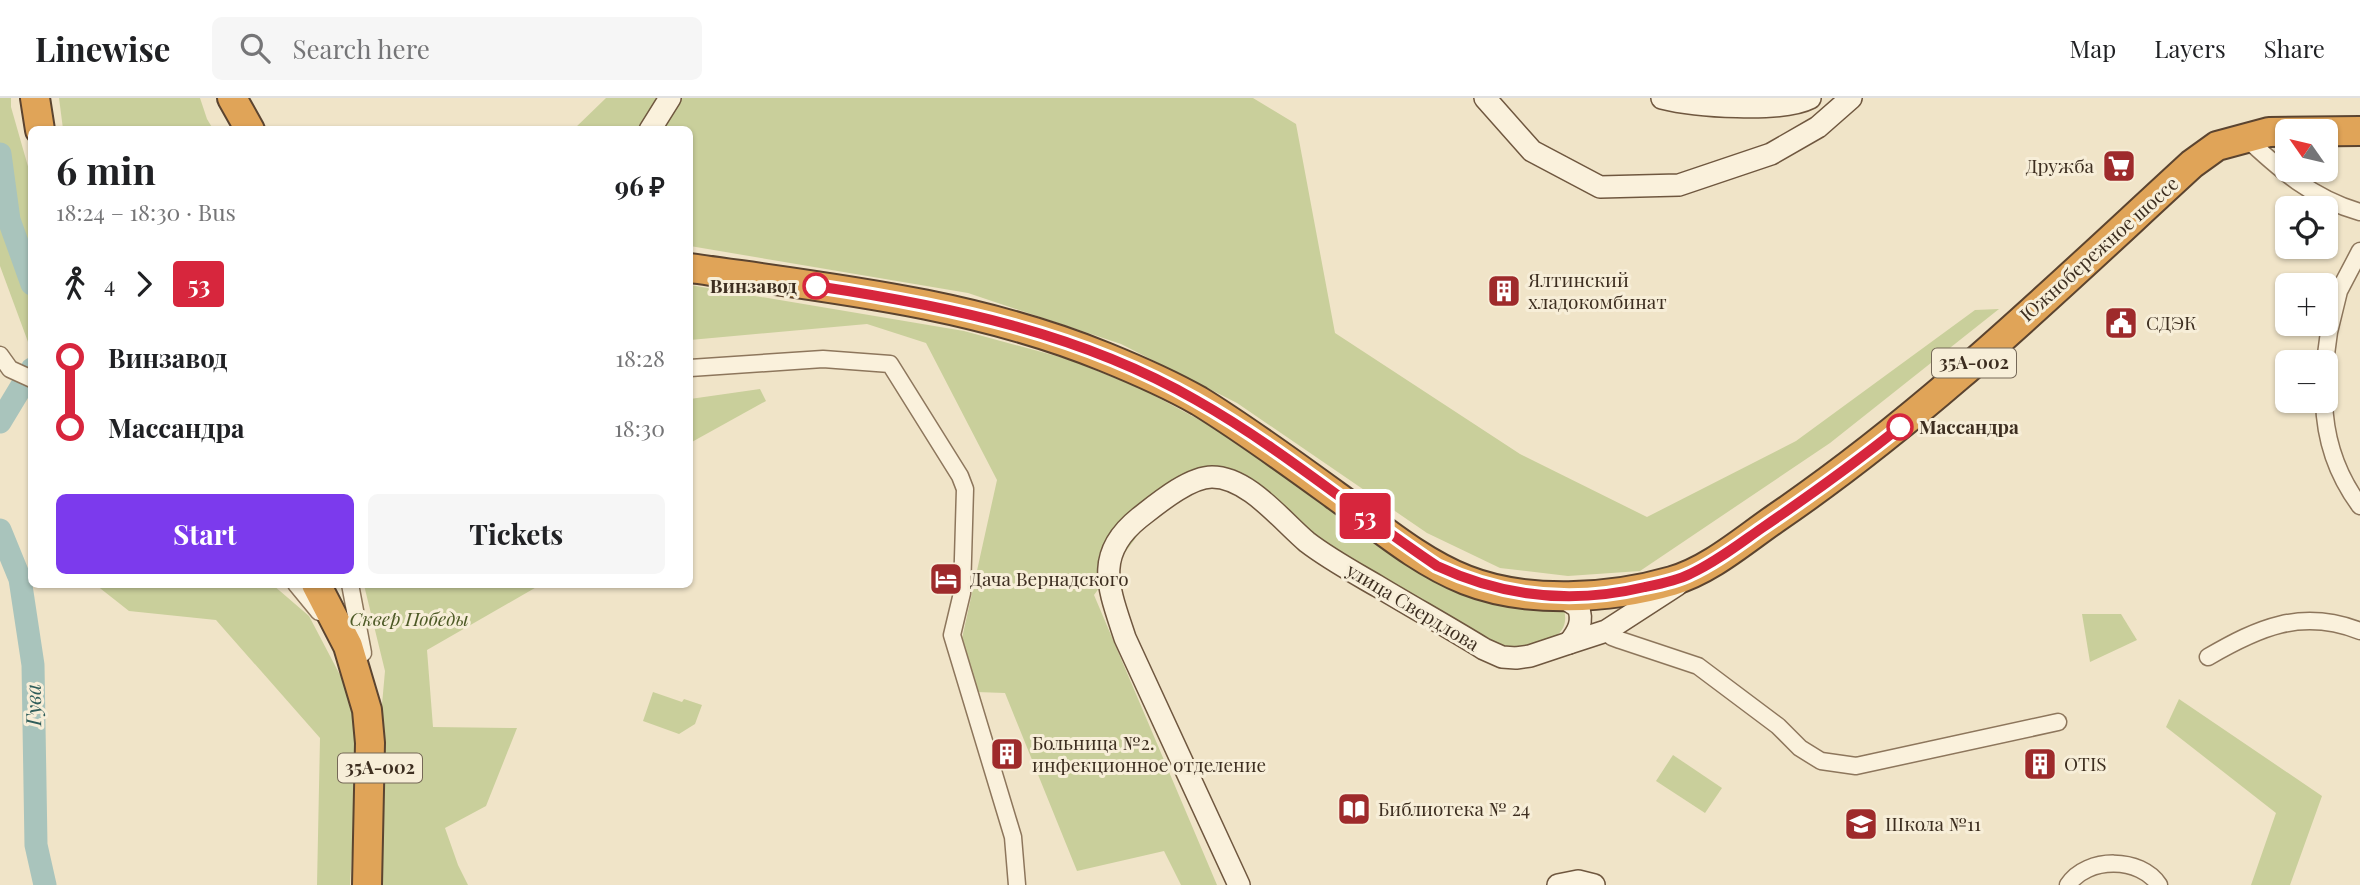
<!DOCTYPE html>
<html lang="en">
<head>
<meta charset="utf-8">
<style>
	:root { --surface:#fff; --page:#f6f6f6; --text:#202124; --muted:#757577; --line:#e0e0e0; --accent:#7c3aed }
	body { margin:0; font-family:"Playfair Display",serif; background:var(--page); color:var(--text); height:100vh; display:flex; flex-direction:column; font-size:26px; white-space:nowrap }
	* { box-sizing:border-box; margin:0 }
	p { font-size:23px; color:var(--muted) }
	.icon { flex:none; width:38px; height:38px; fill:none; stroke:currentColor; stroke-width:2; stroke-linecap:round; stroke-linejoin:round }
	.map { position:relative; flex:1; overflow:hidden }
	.details { position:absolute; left:28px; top:28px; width:665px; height:462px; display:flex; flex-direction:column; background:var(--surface); border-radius:10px; box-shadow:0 2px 5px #0004 }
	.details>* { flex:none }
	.badge { padding:0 14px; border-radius:5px; font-size:24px; line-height:46px }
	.needle { width:46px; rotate:304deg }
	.tools { position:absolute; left:2275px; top:21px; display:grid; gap:14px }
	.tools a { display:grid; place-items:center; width:63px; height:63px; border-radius:10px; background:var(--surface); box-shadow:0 2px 5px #0004; font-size:35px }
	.map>.badge { position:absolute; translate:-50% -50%; box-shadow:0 0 0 4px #fff }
	.legs { display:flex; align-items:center; gap:10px; height:77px; padding:0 28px; font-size:23px }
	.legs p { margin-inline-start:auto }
	.overview { display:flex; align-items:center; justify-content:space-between; height:119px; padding:0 28px }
	h1 { font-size:38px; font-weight:700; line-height:52px }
	.primary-button { display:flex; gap:14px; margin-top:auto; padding:14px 28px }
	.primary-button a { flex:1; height:80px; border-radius:10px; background:var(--accent); color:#fff; font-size:28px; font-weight:700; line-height:80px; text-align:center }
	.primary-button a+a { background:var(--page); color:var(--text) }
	ul { padding:0 28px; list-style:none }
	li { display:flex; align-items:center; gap:24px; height:70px; font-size:26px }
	li i { display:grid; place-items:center; width:10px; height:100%; margin:0 9px; background:currentColor }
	li i::after { content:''; width:18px; height:18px; margin:-9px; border:5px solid; border-radius:50%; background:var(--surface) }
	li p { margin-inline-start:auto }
	li:first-child i { background:linear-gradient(#0000 50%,currentColor 0) }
	li:last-child i { background:linear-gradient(currentColor 50%,#0000 0) }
	header { display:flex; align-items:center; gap:42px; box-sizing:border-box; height:98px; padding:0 35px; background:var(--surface); border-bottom:2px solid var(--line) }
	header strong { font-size:33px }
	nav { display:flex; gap:38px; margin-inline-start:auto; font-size:24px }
	.search { width:490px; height:63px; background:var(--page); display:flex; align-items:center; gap:18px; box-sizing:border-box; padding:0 24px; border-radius:10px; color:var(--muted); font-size:26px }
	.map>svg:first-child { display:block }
</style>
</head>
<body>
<header>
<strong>Linewise</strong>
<div class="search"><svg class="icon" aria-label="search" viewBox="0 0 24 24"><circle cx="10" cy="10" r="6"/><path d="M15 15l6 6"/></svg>Search here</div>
<nav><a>Map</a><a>Layers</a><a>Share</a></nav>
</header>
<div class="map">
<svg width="2360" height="787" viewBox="0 0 2360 787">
	<rect width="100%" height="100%" fill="#f0e4c8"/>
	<g fill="#c9cf9b">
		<path d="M 0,0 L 11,0 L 11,9 L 31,79 L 31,252 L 0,168 Z"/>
		<path d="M 59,0 L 200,0 L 207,21 L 213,31 L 63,31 Z"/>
		<path d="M 606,0 L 1253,0 L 1296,26 L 1335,235 L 1520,356 L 1647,419 L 1796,343 L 1975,212 L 1999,211 L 1830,345 L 1640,473 L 1568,478 L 1500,470 L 1427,435 L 1237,305 L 1121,246 L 968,195 L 690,148 L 690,32 L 573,32 Z"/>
		<path d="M 690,187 L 964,233 L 1071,262 L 1144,292 L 1207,326 L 1451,491 L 1564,512 C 1573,545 1529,548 1506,553 L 1322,448 L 1272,403 L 1181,378 L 1094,497 L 1217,787 L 1181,787 L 1164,753 L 1077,773 L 1005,595 L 976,594 L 961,545 L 997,382 L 926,245 L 867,226 L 690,242 Z"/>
		<path d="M 760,291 L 766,303 L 690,345 L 690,301 Z"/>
		<path d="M 96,487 L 273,487 L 309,518 L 350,596 L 359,639 L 350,787 L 317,787 L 320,640 L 216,522 L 129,513 Z"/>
		<path d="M 364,487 L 540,487 L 427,552 L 433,629 L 517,630 L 486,708 L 445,730 L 458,767 L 468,787 L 382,787 L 379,640 L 385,573 Z"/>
		<path d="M 2082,516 L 2121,516 L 2137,542 L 2090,564 Z"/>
		<path d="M 653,594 L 682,604 L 684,601 L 702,607 L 695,626 L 679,636 L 643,623 Z"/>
		<path d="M 2179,601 L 2322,698 L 2290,787 L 2251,787 L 2276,715 L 2166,629 Z"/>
		<path d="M 1673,657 L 1722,690 L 1705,715 L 1656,683 Z"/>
	</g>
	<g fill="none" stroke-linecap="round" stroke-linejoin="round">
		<g stroke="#a9c4bc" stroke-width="23">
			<path d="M 0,56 L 9,122 L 32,186"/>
			<path d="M 0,324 L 32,271"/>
			<path d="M 0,432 L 20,481 L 33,567 L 36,747 L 45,787"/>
		</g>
		<defs>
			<g id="street">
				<path d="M 2245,39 C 2279,71 2313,101 2360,114"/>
				<path d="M 0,257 L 10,271 L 32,281"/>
				<path d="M 2325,264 L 2329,234 L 2339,193 L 2360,153"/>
				<path d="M 690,270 L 823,261 L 890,266 L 960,378 L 965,391 L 962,495 L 952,537 L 1013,739 L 1017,787"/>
				<path d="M 2324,303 C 2325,341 2337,377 2360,408"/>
				<path d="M 296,486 L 319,514"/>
				<path d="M 350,486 L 363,555"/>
				<path d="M 1606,533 L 1612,539 L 1620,542 L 1698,568 L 1778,628 L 1800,650 L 1821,663 L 1856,668 L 2058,624"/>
				<path d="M 2208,559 C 2258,530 2301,510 2360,533"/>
				<path d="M 2068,787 C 2087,758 2141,759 2159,787"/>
			</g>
			<g id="secondary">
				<path d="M 1485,0 L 1532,53 L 1600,89 L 1679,87 L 1771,56 L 1818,29 L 1851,0"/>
				<path d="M 1662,0 C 1694,8 1781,15 1810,0"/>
				<path d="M 650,32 L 670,0"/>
				<path d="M 1561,498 L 1578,509 C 1584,523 1578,534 1569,545"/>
				<path d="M 1239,787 L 1125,540 C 1109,491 1093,457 1139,420 C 1157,406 1189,379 1212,379 C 1248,379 1281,422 1307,444 C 1329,461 1355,475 1379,489 C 1414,510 1450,530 1484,551 L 1502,559 L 1516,560 L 1530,558 L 1569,545 L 1606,533 L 1677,487"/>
				<path d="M 1558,787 L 1578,783 L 1594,787"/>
			</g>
			<g id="highway">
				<path d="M 35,0 L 40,32"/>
				<path d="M 232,0 L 250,32"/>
				<path d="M 690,170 C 830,190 973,205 1105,259 C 1137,272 1169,286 1199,303 C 1246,332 1291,365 1335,397 C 1377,427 1418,463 1466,482 C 1527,506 1610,501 1672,483 C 1710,472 1744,442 1776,420 C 1927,317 2058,189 2192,66 L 2217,48 L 2269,34 L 2360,33"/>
				<path d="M 316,486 L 348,548 L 367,612 L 370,645 L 367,787"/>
			</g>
		</defs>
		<use href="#street" stroke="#8d765c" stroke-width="19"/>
		<use href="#secondary" stroke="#6f573f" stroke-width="24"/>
		<use href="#highway" stroke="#5b4430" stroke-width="32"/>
		<use href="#street" stroke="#faf1dc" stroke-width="16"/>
		<use href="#secondary" stroke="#faf1dc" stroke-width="21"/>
		<use href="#highway" stroke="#e0a458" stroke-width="28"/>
	</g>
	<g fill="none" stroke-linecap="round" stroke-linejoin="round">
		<defs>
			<path id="line-1" d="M 816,188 C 948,208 1080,235 1196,302 C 1281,350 1356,414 1437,468 C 1503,499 1574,506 1645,489 C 1660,486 1676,483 1690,476 C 1716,464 1739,446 1762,430 C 1809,398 1855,365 1900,329"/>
		</defs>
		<use href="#line-1" stroke="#fff" stroke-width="16"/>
		<use href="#line-1" stroke="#d7263d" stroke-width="10"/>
	</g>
	<defs>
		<symbol id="supermarket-square" viewBox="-11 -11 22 22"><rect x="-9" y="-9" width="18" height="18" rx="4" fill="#9e2a2b" stroke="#f7eed8"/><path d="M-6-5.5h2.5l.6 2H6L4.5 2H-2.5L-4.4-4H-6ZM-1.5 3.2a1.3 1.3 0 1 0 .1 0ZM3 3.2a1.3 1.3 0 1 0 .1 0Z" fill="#fff"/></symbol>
		<symbol id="building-square" viewBox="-11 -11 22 22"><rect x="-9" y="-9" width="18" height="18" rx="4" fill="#9e2a2b" stroke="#f7eed8"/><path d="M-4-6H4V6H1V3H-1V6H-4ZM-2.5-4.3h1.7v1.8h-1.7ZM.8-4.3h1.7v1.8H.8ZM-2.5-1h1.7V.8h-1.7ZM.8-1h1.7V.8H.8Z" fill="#fff"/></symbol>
		<symbol id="civic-square" viewBox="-11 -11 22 22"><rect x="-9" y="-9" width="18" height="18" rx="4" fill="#9e2a2b" stroke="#f7eed8"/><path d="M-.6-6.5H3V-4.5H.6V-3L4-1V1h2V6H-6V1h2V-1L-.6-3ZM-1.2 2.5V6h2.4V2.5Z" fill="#fff"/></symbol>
		<symbol id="hotel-square" viewBox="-11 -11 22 22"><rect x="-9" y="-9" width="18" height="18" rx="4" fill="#9e2a2b" stroke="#f7eed8"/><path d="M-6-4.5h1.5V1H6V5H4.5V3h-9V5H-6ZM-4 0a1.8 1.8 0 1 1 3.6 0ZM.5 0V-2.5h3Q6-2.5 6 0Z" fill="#fff"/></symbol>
		<symbol id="library-square" viewBox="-11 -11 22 22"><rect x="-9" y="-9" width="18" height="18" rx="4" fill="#9e2a2b" stroke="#f7eed8"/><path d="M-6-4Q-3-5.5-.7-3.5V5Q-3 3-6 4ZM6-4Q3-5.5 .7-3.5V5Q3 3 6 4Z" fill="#fff"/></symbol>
		<symbol id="school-square" viewBox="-11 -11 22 22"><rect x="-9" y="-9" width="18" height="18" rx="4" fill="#9e2a2b" stroke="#f7eed8"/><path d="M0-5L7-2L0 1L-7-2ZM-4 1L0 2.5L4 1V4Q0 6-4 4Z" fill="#fff"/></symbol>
	</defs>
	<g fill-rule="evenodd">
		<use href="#supermarket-square" x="2100" y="49" width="38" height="38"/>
		<use href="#building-square" x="1485" y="174" width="38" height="38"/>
		<use href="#civic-square" x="2102" y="206" width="38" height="38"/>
		<use href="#hotel-square" x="927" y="462" width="38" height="38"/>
		<use href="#building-square" x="988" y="637" width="38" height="38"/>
		<use href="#building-square" x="2021" y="647" width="38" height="38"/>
		<use href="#library-square" x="1335" y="692" width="38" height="38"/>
		<use href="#school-square" x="1842" y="707" width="38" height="38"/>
	</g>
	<g fill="#fff" stroke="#d7263d" stroke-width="3.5">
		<circle cx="816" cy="188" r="12"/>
		<circle cx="1900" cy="329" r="12"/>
	</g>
	<g text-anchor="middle" stroke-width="6" stroke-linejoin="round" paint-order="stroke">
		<g fill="#f7eed8" stroke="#756857" stroke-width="2">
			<rect x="1932" y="250.5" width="84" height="29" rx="5"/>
			<rect x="338" y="655.5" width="84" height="29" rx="5"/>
		</g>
		<g font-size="18" font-weight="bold" fill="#3d2e20">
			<text x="1974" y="271">35А-002</text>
			<text x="380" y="676">35А-002</text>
		</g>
		<g font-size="19" fill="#3d2e20" stroke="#f7eed8" text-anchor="start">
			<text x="2094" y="75" text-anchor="end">Дружба</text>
			<text x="1528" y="189">Ялтинский<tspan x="1528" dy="22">хладокомбинат</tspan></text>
			<text x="2146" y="232">СДЭК</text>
			<text x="970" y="488">Дача Вернадского</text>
			<text x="1032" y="652">Больница №2.<tspan x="1032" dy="22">инфекционное отделение</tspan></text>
			<text x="2064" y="673">OTIS</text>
			<text x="1378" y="718">Библиотека № 24</text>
			<text x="1885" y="733">Школа №11</text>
		</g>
		<g font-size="19" fill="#3d2e20" stroke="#f7eed8">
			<text transform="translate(2099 151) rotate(-42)" y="7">Южнобережное шоссе</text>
			<text transform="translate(1413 509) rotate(31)" y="7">улица Свердлова</text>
		</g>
		<g font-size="19" font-weight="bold" fill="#3d2e20" stroke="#f7eed8" text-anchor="end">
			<text x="797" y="195">Винзавод</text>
			<text x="1919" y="336" text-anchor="start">Массандра</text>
		</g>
		<g font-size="19" font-style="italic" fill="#4d5a26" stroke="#f7eed8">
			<text x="409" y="528">Сквер Победы</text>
		</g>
		<g font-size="21" font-style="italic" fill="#2f5d5a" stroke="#f7eed8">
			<text transform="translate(34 607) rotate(-91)" y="7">Гува</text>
		</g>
	</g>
</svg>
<div class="tools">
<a><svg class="needle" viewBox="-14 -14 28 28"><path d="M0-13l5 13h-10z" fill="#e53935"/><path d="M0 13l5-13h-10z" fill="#757577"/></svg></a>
<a><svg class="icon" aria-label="locate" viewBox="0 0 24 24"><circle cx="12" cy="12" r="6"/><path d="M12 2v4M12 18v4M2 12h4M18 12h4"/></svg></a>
<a>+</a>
<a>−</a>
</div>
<b class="badge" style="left:1365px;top:418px;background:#d7263d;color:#fff">53</b>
<section class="details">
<div class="overview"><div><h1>6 min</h1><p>18:24 – 18:30 · Bus</p></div><b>96 ₽</b></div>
<div class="legs"><svg class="icon" aria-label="walk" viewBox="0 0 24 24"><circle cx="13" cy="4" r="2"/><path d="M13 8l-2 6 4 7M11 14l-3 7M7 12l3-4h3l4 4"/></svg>4<svg class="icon" aria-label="forward" viewBox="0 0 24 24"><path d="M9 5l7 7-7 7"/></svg><b class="badge" style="background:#d7263d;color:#fff">53</b></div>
<ul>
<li><i style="color:#d7263d"></i><b>Винзавод</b><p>18:28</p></li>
<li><i style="color:#d7263d"></i><b>Массандра</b><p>18:30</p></li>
</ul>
<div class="primary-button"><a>Start</a><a>Tickets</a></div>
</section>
</div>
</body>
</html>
